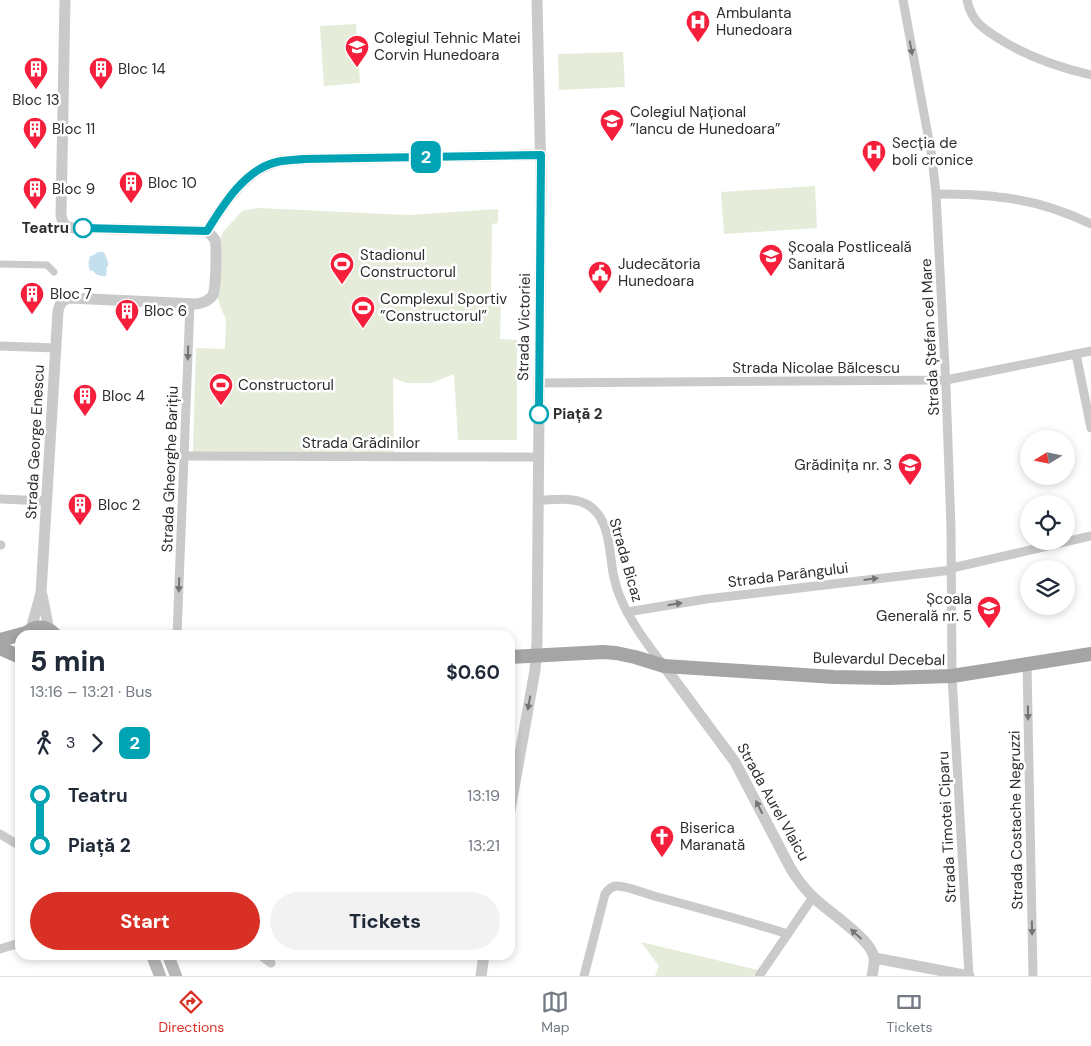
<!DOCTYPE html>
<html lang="en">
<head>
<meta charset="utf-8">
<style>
	:root { --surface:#fff; --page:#f2f2f3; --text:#1f2937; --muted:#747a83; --line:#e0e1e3; --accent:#d93025 }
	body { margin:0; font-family:"DM Sans",sans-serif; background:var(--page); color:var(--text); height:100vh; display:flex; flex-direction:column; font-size:19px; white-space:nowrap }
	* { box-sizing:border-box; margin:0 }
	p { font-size:16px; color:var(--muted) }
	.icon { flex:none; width:28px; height:28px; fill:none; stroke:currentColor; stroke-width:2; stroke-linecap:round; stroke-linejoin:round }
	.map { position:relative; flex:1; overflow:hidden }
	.drawer { position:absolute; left:15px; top:630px; width:500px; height:330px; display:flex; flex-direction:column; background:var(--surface); border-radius:15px; box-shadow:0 2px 8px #0003 }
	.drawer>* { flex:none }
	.badge { padding:0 10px; border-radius:8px; font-size:18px; line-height:32px }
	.needle { width:32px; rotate:260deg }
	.buttons { position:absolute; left:1020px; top:430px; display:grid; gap:10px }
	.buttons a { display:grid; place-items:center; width:55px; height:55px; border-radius:50%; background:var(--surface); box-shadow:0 2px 8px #0003; font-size:25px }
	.map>.badge { position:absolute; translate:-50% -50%; box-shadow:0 0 0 2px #fff }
	.legs { display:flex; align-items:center; gap:8px; height:55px; padding:0 15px; font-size:16px }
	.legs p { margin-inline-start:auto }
	.head { display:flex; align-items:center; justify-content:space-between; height:85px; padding:0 15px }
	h1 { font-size:28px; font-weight:800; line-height:38px }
	.cta { display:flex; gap:10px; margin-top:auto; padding:10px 15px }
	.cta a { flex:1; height:58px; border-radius:30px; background:var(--accent); color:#fff; font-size:20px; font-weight:800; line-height:58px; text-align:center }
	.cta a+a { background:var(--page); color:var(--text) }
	ul { padding:0 15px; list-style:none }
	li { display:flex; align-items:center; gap:18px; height:50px; font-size:19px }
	li i { display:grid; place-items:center; width:8px; height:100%; margin:0 6px; background:currentColor }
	li i::after { content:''; width:12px; height:12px; margin:-6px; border:4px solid; border-radius:50%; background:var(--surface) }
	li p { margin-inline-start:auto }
	li:first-child i { background:linear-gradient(#0000 50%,currentColor 0) }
	li:last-child i { background:linear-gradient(currentColor 50%,#0000 0) }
	.tabs { display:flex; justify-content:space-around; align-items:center; height:70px; border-top:1px solid var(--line); background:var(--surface); font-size:14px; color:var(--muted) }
	.tabs a { display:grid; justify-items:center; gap:2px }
	.tabs .current { color:var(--accent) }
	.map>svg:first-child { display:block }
</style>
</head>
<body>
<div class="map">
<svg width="1091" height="976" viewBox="0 0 1091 976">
	<rect width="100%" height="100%" fill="#fff"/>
	<g fill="#e5ecd9">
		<path d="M 356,24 L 360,83 L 324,86 L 320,26 Z"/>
		<path d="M 623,52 L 625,87 L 559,90 L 558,54 Z"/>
		<path d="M 815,186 L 817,228 L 724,234 L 721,192 Z"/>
		<path d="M 257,208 L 409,215 L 498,209 L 498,223 L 492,224 L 491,297 L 501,300 L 500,339 L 517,340 L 517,440 L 458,440 L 454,374 L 431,383 L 407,383 L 393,378 L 394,453 L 193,452 L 196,348 L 225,349 L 226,319 L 220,306 L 216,293 L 219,242 L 223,232 L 242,211 Z"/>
		<path d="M 641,942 L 758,970 L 753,976 L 655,976 L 659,966 Z"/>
	</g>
	<path fill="#c4e0ee" d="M 98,252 L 104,252 C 106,258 111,263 106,269 L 107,270 L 106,276 C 100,277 96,275 92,270 L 90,271 C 88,265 88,260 91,255 L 92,256 Z"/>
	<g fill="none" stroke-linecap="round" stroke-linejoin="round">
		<path stroke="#cacaca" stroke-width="7" d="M 0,264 L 47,265 L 54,272"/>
		<g stroke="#cacaca" stroke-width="9">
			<path d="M 903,0 L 932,157 L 936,194 L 946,387 L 951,528 L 952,676 L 969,976"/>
			<path d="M 967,0 C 969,9 972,17 979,24 C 987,32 998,38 1008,44 C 1034,59 1062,68 1091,75"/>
			<path d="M 936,194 C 957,194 978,194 998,197 C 1030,200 1062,210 1091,224"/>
			<path d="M 0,346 L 56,348"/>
			<path d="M 1076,354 L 1091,428"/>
			<path d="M 539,383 L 946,380 L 1091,351"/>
			<path d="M 184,456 L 539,457"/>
			<path d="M 0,499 L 47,501"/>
			<path d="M 538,500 C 552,500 571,497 584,503 C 610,514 609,550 613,573 C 615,582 617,591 621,599 C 631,623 648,645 664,666"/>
			<path d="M 0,545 L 1,545"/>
			<path d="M 952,568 L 1091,536"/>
			<path d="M 627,612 L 706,599 L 952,570"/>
			<path d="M 177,635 L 190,304"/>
			<path d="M 1027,664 L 1033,976"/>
			<path d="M 0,834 L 20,846"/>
			<path d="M 0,949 L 20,943"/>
			<path d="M 260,955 L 271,963"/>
			<path d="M 584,976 L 605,894 C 608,890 611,886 617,886 C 628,886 643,893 654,896 C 699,908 743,920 788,934"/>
			<path d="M 759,976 L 813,897"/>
		</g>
		<g stroke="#cacaca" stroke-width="11">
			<path d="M 207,231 C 223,205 245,170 277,162 C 286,160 296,160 304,159 L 541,155"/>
			<path d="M 42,595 L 49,630"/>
			<path d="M 31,629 L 41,593 L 58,311 C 60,303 62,300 70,298 L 196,304 C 203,303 209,301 213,295 C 216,287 217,247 215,240 C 213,236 210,234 207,231 L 73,228 L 67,227 L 63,223 L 61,215 L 65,0"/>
			<path d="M 664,666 L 735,762 L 791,869 C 797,879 804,888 813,897 C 827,911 870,938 874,957 C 875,963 873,970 872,976"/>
			<path d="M 510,810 L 535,670 L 537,642 L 541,180 L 537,0"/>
			<path d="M 875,958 L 969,976"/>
			<path d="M 481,976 L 484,955"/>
		</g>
		<g stroke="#b7b7b7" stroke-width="12">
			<path d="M 152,955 L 160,976"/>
			<path d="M 168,955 L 176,976"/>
		</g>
		<g stroke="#a5a5a5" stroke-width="14">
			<path d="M 25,635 C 34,625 46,625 55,635"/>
			<path d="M 0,640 L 26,633"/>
			<path d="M 0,648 L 20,657"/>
			<path d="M 510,657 L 603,652 L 616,653 L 635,657 L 664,666 L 834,677 L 887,678 L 952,676 L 1091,654"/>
		</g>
	</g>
	<defs><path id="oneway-solid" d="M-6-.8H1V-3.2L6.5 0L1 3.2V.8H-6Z" transform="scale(1.25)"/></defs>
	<g fill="#747474">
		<use href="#oneway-solid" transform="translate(911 48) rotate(80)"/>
		<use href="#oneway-solid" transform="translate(188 353) rotate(92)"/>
		<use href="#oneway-solid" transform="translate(871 579) rotate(-7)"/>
		<use href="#oneway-solid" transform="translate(179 585) rotate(92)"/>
		<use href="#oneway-solid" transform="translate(675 604) rotate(-9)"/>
		<use href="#oneway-solid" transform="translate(529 703) rotate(100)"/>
		<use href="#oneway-solid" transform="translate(1028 713) rotate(89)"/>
		<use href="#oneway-solid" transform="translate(759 807) rotate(-117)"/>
		<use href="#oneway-solid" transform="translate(1032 928) rotate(89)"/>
		<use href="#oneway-solid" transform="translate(856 934) rotate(-138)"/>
	</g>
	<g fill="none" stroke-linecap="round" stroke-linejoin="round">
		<defs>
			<path id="line-1" d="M 83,228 L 207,231 C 223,205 245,169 277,162 C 286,160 296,160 304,159 L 541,155 L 539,414"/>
		</defs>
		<use href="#line-1" stroke="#fff" stroke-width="11"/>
		<use href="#line-1" stroke="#00a3b4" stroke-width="8"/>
	</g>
	<defs>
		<symbol id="hospital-pin" viewBox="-11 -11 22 30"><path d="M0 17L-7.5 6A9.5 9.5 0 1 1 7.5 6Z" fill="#f51f3b" stroke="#fff"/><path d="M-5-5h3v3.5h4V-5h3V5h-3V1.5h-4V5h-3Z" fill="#fff"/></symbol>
		<symbol id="school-pin" viewBox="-11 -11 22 30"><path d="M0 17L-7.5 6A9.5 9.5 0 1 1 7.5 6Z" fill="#f51f3b" stroke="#fff"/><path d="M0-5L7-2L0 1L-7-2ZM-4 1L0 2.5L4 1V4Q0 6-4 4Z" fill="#fff"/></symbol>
		<symbol id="building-pin" viewBox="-11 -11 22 30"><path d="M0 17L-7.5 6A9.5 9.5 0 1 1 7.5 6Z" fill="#f51f3b" stroke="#fff"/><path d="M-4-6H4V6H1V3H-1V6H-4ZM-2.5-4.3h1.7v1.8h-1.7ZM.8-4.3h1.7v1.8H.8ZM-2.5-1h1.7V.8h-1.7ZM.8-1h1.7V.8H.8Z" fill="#fff"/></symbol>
		<symbol id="university-pin" viewBox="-11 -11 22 30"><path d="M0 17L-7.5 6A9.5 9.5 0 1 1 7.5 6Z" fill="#f51f3b" stroke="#fff"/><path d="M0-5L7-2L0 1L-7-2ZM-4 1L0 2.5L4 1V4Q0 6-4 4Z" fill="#fff"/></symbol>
		<symbol id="stadium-pin" viewBox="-11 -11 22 30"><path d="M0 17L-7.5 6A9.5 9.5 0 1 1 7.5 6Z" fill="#f51f3b" stroke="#fff"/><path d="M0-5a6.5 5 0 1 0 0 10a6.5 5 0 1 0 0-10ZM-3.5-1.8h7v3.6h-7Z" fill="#fff"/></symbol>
		<symbol id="civic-pin" viewBox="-11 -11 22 30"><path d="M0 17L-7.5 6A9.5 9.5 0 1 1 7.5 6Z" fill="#f51f3b" stroke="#fff"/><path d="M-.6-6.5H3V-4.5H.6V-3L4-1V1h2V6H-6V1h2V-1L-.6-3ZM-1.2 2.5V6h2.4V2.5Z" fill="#fff"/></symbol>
		<symbol id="church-pin" viewBox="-11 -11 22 30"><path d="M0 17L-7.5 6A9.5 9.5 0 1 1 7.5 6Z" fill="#f51f3b" stroke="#fff"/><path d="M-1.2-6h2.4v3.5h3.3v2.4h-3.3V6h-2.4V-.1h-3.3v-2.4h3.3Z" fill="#fff"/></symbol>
	</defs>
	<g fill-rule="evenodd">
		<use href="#hospital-pin" x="684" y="8" width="28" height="38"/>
		<use href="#school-pin" x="343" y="33" width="28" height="38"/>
		<use href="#building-pin" x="22" y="55" width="28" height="38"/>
		<use href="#building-pin" x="87" y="55" width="28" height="38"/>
		<use href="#university-pin" x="598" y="107" width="28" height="38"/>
		<use href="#building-pin" x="21" y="115" width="28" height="38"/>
		<use href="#hospital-pin" x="860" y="138" width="28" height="38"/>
		<use href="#building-pin" x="117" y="169" width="28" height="38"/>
		<use href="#building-pin" x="21" y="175" width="28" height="38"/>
		<use href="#university-pin" x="757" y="242" width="28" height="38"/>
		<use href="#stadium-pin" x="328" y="250" width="28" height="38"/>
		<use href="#civic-pin" x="586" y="259" width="28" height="38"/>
		<use href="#building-pin" x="18" y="280" width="28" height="38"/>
		<use href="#stadium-pin" x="349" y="294" width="28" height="38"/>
		<use href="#building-pin" x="113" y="297" width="28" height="38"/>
		<use href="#stadium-pin" x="207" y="371" width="28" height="38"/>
		<use href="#building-pin" x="71" y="382" width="28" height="38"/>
		<use href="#school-pin" x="896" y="451" width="28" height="38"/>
		<use href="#building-pin" x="66" y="491" width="28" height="38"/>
		<use href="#school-pin" x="975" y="594" width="28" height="38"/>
		<use href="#church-pin" x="648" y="823" width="28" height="38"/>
	</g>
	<g fill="#fff" stroke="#00a3b4" stroke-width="2.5">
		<circle cx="83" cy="228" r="9"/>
		<circle cx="539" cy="414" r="9"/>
	</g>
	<g text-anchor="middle" stroke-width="5" stroke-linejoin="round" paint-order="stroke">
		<g font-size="15" fill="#2d2d2d" stroke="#fff" text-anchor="start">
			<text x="716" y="18">Ambulanta<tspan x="716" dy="17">Hunedoara</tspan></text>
			<text x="374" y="43">Colegiul Tehnic Matei<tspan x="374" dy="17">Corvin Hunedoara</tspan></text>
			<text x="118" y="74">Bloc 14</text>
			<text x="36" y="105" text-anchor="middle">Bloc 13</text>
			<text x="630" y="117">Colegiul Național<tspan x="630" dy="17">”Iancu de Hunedoara”</tspan></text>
			<text x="52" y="134">Bloc 11</text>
			<text x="892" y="148">Secția de<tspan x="892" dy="17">boli cronice</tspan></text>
			<text x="148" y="188">Bloc 10</text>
			<text x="52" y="194">Bloc 9</text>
			<text x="788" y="252">Școala Postliceală<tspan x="788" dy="17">Sanitară</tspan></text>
			<text x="360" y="260">Stadionul<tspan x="360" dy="17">Constructorul</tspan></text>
			<text x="618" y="269">Judecătoria<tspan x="618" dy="17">Hunedoara</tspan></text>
			<text x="50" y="299">Bloc 7</text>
			<text x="380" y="304">Complexul Sportiv<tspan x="380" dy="17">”Constructorul”</tspan></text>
			<text x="144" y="316">Bloc 6</text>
			<text x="238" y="390">Constructorul</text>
			<text x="102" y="401">Bloc 4</text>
			<text x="892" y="470" text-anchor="end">Grădinița nr. 3</text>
			<text x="98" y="510">Bloc 2</text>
			<text x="972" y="604" text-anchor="end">Școala<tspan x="972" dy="17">Generală nr. 5</tspan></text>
			<text x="680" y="833">Biserica<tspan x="680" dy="17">Maranată</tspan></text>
		</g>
		<g font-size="15" font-weight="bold" fill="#2d2d2d" stroke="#fff" text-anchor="end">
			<text x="69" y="233">Teatru</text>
			<text x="553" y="419" text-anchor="start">Piață 2</text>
		</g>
		<g font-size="15" fill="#2d2d2d" stroke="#fff">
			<text transform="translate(524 327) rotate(-89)" y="5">Strada Victoriei</text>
			<text transform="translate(930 337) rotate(-93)" y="5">Strada Ștefan cel Mare</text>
			<text x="816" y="373">Strada Nicolae Bălcescu</text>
			<text transform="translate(35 442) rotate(-87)" y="5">Strada George Enescu</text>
			<text x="361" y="448">Strada Grădinilor</text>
			<text transform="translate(170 469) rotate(-88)" y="5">Strada Gheorghe Barițiu</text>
			<text transform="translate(626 560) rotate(74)" y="5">Strada Bicaz</text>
			<text transform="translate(788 575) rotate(-7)" y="5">Strada Parângului</text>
			<text transform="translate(879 659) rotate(1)" y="5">Bulevardul Decebal</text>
			<text transform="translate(773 802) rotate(61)" y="5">Strada Aurel Vlaicu</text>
			<text transform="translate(1016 820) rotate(-91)" y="5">Strada Costache Negruzzi</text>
			<text transform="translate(947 827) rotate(-93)" y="5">Strada Timotei Ciparu</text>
		</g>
	</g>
</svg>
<div class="buttons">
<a><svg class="needle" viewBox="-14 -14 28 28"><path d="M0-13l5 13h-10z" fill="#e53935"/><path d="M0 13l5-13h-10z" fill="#747a83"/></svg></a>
<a><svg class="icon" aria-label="locate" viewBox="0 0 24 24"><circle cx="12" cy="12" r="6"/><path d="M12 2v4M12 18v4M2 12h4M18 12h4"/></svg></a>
<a><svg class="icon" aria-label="layers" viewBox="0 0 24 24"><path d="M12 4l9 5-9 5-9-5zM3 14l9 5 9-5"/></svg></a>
</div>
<b class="badge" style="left:426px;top:157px;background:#00a3b4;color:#fff">2</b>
<section class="drawer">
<div class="head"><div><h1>5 min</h1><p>13:16 – 13:21 · Bus</p></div><b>$0.60</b></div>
<div class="legs"><svg class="icon" aria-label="walk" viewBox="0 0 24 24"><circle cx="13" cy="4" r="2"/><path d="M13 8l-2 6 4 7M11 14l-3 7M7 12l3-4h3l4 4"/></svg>3<svg class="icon" aria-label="forward" viewBox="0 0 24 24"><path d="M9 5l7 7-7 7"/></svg><b class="badge" style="background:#00a3b4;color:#fff">2</b></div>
<ul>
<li><i style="color:#00a3b4"></i><b>Teatru</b><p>13:19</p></li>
<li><i style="color:#00a3b4"></i><b>Piață 2</b><p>13:21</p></li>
</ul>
<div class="cta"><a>Start</a><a>Tickets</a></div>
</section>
</div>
<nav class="tabs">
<a class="current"><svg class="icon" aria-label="directions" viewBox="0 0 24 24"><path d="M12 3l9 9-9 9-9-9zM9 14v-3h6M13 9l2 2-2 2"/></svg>Directions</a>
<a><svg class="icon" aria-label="map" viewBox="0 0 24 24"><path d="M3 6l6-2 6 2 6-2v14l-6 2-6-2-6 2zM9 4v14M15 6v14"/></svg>Map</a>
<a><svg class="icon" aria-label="tickets" viewBox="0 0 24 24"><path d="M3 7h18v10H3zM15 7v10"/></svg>Tickets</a>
</nav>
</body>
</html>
